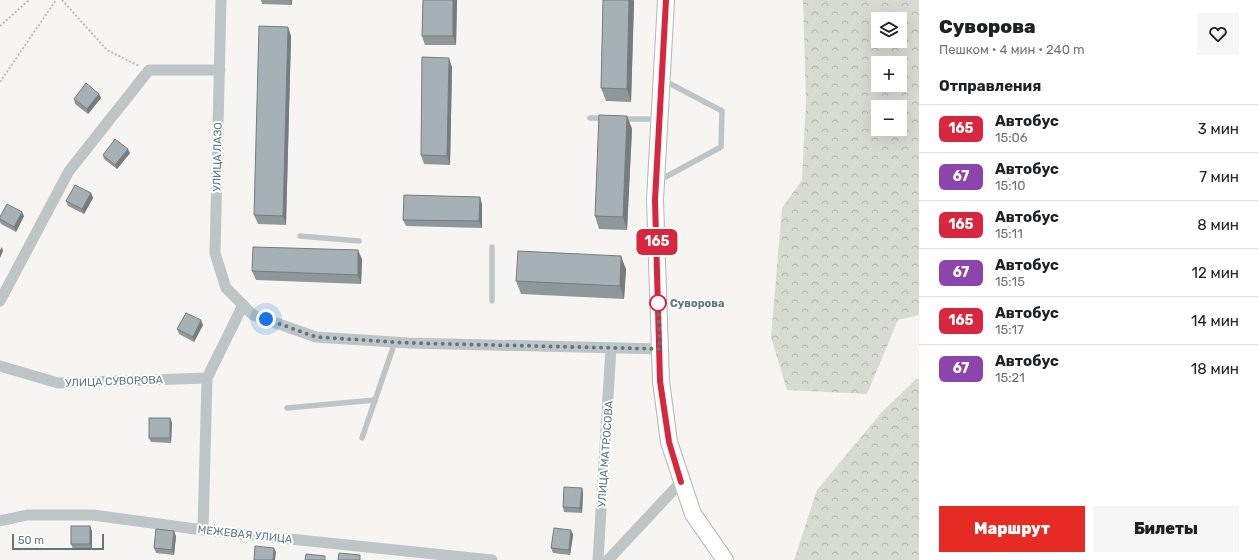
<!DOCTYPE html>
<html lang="ru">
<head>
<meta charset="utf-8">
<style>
	:root { --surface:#fff; --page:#f6f6f6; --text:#202124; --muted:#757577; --line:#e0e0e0; --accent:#e52b23 }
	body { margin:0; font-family:Rubik,sans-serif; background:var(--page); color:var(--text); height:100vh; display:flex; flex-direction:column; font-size:15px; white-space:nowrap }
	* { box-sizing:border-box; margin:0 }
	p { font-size:13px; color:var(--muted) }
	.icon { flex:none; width:22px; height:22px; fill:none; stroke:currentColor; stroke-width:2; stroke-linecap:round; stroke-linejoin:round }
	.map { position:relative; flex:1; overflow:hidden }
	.drawer { display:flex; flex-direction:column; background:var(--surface); width:340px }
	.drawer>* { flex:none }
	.badge { padding:0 8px; border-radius:6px; font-size:14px; line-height:26px }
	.controls { position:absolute; left:871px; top:12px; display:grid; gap:8px }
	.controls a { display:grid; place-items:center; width:36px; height:36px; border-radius:0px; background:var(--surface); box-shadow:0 4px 16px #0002; font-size:20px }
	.scale { position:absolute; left:12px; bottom:10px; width:92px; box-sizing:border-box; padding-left:4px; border:2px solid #60777e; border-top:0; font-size:11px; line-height:14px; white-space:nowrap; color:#60777e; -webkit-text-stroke:3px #fff; paint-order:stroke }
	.you { position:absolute; width:20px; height:20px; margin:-10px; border:3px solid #fff; border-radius:50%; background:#1a73e8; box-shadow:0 0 0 6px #1a73e833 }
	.map>.badge { position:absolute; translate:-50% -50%; box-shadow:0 0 0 2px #fff }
	h2 { padding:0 20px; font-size:15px; line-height:36px }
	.round { display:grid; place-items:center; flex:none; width:42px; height:42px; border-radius:0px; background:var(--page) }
	.overview { display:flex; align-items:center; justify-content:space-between; height:68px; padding:0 20px }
	h1 { font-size:19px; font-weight:800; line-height:30px }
	.primary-button { display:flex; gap:8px; margin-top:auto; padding:8px 20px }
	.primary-button a { flex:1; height:46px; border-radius:0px; background:var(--accent); color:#fff; font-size:16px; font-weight:800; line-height:46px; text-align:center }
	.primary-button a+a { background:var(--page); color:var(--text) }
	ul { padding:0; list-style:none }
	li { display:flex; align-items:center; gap:12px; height:48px; padding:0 20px; border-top:1px solid var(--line) }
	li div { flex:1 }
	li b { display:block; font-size:15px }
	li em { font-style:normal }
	li .badge { min-width:44px; font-weight:700; text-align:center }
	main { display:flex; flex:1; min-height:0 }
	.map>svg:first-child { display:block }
</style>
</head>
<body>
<main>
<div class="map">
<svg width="919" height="560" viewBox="0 0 919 560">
	<defs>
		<pattern id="forest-crowns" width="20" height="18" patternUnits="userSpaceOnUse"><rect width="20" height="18" fill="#d7dbd1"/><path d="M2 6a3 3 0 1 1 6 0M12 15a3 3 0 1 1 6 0" fill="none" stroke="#b2b6af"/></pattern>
	</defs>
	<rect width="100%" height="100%" fill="#f6f5f2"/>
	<g fill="url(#forest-crowns)" fill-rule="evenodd">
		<path d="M 803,0 L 919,0 L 919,315 L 898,320 L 867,394 L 787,390 L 771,337 L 782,208 L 802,180 L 806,101 ZM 878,19 L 900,19 L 900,41 L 878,41 ZM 878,63 L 900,63 L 900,85 L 878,85 ZM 878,107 L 900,107 L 900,129 L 878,129 Z"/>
		<path d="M 916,379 L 919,379 L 919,560 L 794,560 L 817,490 L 881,413 Z"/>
	</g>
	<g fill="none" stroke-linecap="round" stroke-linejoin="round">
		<defs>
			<path id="secondary" d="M 666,0 L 655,200 L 661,381 L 669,442 L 693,514 L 725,560"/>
		</defs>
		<use href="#secondary" stroke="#aeb7ba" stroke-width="18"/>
		<g stroke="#b8bdbe" stroke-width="2" stroke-dasharray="2 2" stroke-linecap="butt">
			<path d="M 62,0 L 107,50 L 139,66"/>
			<path d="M 0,26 L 29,0"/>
			<path d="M 0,82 L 56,0"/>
		</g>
		<g stroke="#bec5c7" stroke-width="5.5">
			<path d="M 590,118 L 605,118"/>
			<path d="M 622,119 L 657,119"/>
			<path d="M 658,181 L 721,147 L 722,111 L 663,80"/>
			<path d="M 300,236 L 359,241"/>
			<path d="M 492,301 L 492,247"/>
			<path d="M 287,408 L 375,400"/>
			<path d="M 362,438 L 395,342"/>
		</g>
		<g stroke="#bec5c7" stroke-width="11">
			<path d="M 221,0 L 215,253 L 226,288 L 253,315 L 316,337 L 409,343 L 660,349"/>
			<path d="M 0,301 L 69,171 L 149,70 L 220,70"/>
			<path d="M 0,366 L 58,383 L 207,378"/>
			<path d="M 0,521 L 27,515 L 93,515 L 203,530 L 492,560"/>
			<path d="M 203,530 L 207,378 L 243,305"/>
			<path d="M 598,560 L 611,348"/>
			<path d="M 608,560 L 681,482"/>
		</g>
		<use href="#secondary" stroke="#fff" stroke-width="16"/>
	</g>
	<g fill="#8e989b">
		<path d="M 261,0 L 292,0 L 292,5 L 262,4 Z"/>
		<path d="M 423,0 L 457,0 L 456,45 L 425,45 L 422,36 Z"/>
		<path d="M 603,0 L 633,0 L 634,1 L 631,102 L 606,101 L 601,88 Z"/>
		<path d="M 291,36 L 286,225 L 258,224 L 254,215 Z"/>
		<path d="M 452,67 L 450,165 L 424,164 L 421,155 Z"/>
		<path d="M 99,94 L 101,98 L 88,114 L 75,104 L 74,99 Z"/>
		<path d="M 627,116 L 632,129 L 627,230 L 599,229 L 595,216 Z"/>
		<path d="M 130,153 L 117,169 L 104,159 L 103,155 Z"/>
		<path d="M 91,193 L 93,198 L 84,214 L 68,206 L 66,201 Z"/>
		<path d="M 482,204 L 482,228 L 406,226 L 403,220 Z"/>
		<path d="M 24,216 L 16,232 L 1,224 L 0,222 L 0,217 Z"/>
		<path d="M 362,259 L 361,284 L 256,280 L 252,271 Z"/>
		<path d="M 626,269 L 624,299 L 521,294 L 516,281 Z"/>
		<path d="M 203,325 L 194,342 L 179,334 L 177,329 Z"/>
		<path d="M 170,418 L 172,423 L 171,443 L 151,442 L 149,438 Z"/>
		<path d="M 582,488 L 583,493 L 582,513 L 564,512 L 563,507 Z"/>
		<path d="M 571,530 L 573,535 L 570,555 L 553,553 L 551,548 Z"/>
		<path d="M 92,531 L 92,549 L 73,549 L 71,544 Z"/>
		<path d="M 176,536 L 174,555 L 156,553 L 154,548 Z"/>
	</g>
	<g fill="#747c7e">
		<path d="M 290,0 L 292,0 L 292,5 Z"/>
		<path d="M 453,0 L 457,0 L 456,45 L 453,36 Z"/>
		<path d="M 629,0 L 633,0 L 634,1 L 631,102 L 627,89 Z"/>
		<path d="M 288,27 L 291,36 L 286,225 L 283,216 Z"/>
		<path d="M 449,58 L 452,67 L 450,165 L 447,156 Z"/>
		<path d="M 99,94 L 101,98 L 88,114 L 87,109 Z"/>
		<path d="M 627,116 L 632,129 L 627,230 L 623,217 Z"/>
		<path d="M 128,149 L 130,153 L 117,169 L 115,165 Z"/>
		<path d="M 91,193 L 93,198 L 84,214 L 82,209 Z"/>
		<path d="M 480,197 L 482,204 L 482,228 L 479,221 Z"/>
		<path d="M 22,212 L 24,216 L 16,232 L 14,227 Z"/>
		<path d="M 2,247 L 3,251 L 0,258 L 0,250 Z"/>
		<path d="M 358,250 L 362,259 L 361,284 L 358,275 Z"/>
		<path d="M 621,256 L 626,269 L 624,299 L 620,286 Z"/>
		<path d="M 201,320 L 203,325 L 194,342 L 193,337 Z"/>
		<path d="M 170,418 L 172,423 L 171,443 L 170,438 Z"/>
		<path d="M 582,488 L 583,493 L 582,513 L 580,508 Z"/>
		<path d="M 90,526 L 92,531 L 92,549 L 90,544 Z"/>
		<path d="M 571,530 L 573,535 L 570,555 L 569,550 Z"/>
		<path d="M 174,531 L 176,536 L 174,555 L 172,550 Z"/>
		<path d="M 274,548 L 276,552 L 275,560 L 273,560 Z"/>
	</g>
	<g fill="#a5b1b4" stroke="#747c7e">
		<path d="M 423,0 L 453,0 L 453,36 L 422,36 Z"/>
		<path d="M 603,0 L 629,0 L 627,89 L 601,88 Z"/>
		<path d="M 259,26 L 288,27 L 283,216 L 254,215 Z"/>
		<path d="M 422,57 L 449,58 L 447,156 L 421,155 Z"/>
		<path d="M 86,83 L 99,94 L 87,109 L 74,99 Z"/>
		<path d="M 599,115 L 627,116 L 623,217 L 595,216 Z"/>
		<path d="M 115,139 L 128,149 L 115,165 L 103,155 Z"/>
		<path d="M 75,185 L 91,193 L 82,209 L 66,201 Z"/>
		<path d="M 404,195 L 480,197 L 479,221 L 403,220 Z"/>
		<path d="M 7,204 L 22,212 L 14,227 L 0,219 L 0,217 Z"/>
		<path d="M 253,247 L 358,250 L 358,275 L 252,271 Z"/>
		<path d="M 518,251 L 621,256 L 620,286 L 516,281 Z"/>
		<path d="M 186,313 L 201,320 L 193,337 L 177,329 Z"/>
		<rect x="149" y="418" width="21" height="20"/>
		<path d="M 564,487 L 582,488 L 580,508 L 563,507 Z"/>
		<rect x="71" y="526" width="19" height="18"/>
		<path d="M 554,528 L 571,530 L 569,550 L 551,548 Z"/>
		<path d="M 156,529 L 174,531 L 172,550 L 154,548 Z"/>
		<path d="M 255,546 L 274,548 L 273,560 L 254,560 Z"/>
		<path d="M 339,553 L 360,555 L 360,560 L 338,560 Z"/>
		<path d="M 306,554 L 325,556 L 325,560 L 305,560 Z"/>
	</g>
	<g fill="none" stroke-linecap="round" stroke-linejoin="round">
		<defs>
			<path id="line" d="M 666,0 L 655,200 L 660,381 L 669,442 L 681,482"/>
		</defs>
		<use href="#line" stroke="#fff" stroke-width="9"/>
		<use href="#line" stroke="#d7263d" stroke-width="6"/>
		<path stroke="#60777e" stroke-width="4" stroke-dasharray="0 7.2" d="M 266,319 L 316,337 L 409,343 L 660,349 L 658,303"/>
	</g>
	<circle fill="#fff" stroke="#d7263d" stroke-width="2" cx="658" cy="303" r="8"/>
	<g text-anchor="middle" stroke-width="4" stroke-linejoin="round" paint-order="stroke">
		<g font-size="11" fill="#60777e" stroke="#fff">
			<text transform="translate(217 157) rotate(-89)" y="4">УЛИЦА ЛАЗО</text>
			<text transform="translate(114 381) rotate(-2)" y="4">УЛИЦА СУВОРОВА</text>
			<text transform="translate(605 454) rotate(-86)" y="4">УЛИЦА МАТРОСОВА</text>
			<text transform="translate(245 534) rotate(6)" y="4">МЕЖЕВАЯ УЛИЦА</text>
		</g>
		<g font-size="11" font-weight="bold" fill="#60777e" stroke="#fff" text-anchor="start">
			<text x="670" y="307">Суворова</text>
		</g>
	</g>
</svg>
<div class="controls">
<a><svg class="icon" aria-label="layers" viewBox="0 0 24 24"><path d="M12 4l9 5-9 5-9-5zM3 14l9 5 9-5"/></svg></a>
<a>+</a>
<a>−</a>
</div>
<div class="scale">50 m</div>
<div class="you" style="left:266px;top:319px"></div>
<b class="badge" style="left:657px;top:242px;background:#d7263d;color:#fff">165</b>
</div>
<section class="drawer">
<div class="overview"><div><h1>Суворова</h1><p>Пешком · 4 мин · 240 m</p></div><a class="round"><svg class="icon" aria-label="heart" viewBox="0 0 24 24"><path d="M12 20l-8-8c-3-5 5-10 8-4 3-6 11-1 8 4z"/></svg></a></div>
<h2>Отправления</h2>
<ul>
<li><span class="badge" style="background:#d7263d;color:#fff">165</span><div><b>Автобус</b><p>15:06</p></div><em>3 мин</em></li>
<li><span class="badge" style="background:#8e44ad;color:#fff">67</span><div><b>Автобус</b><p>15:10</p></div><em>7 мин</em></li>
<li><span class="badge" style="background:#d7263d;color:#fff">165</span><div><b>Автобус</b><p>15:11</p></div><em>8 мин</em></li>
<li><span class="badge" style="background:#8e44ad;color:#fff">67</span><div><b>Автобус</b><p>15:15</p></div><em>12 мин</em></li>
<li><span class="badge" style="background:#d7263d;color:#fff">165</span><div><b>Автобус</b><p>15:17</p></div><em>14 мин</em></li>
<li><span class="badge" style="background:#8e44ad;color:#fff">67</span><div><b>Автобус</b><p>15:21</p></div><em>18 мин</em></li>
</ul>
<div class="primary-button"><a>Маршрут</a><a>Билеты</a></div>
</section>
</main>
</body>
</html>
